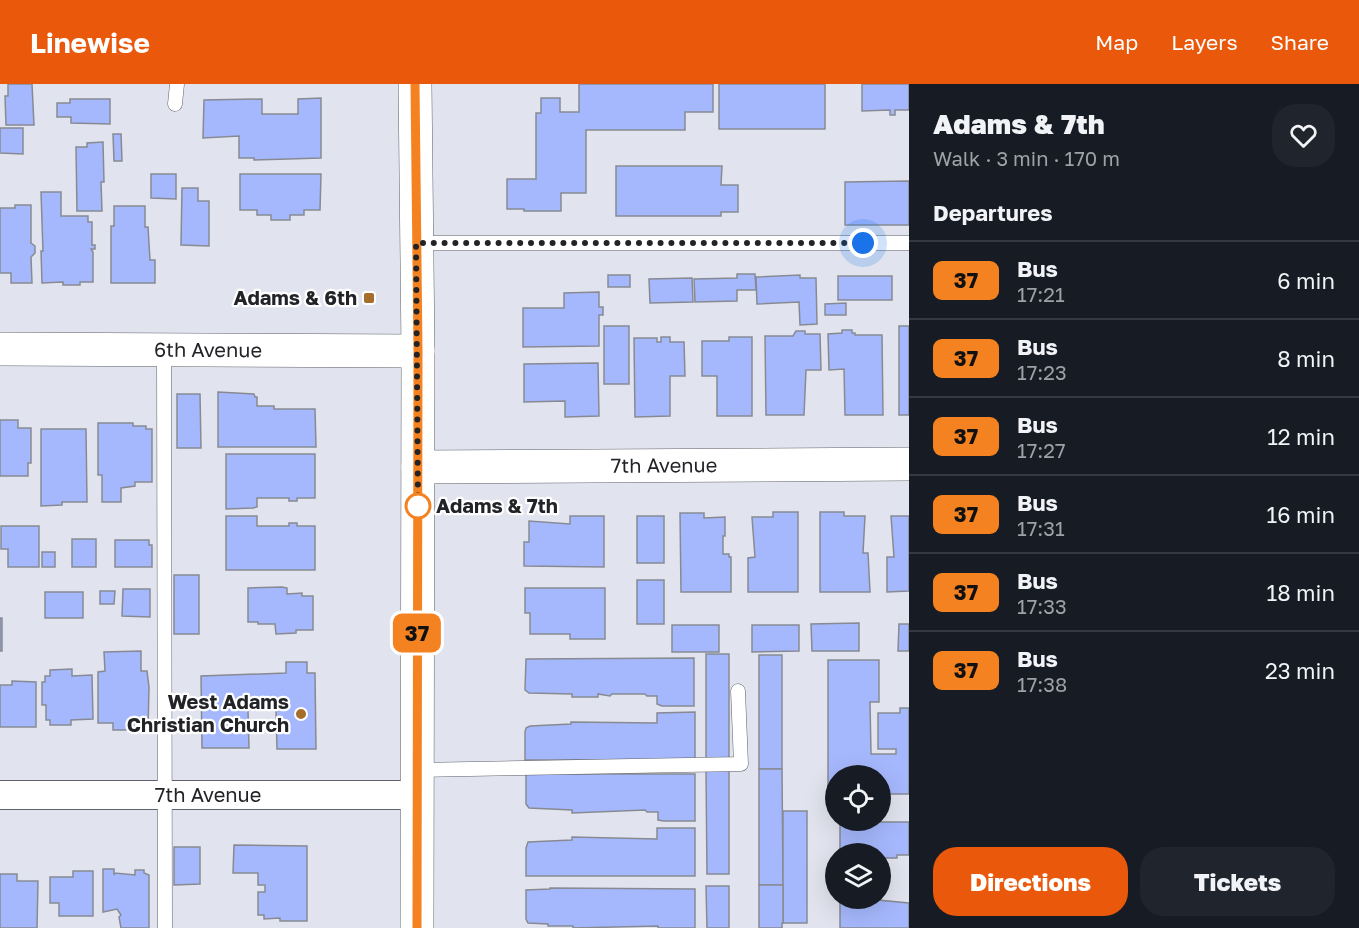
<!DOCTYPE html>
<html lang="en">
<head>
<meta charset="utf-8">
<style>
	:root { --surface:#171b24; --page:#20242c; --text:#f1f3f6; --muted:#9ea1a6; --line:#363941; --accent:#ea580c }
	body { margin:0; font-family:"Golos Text",sans-serif; background:var(--page); color:var(--text); height:100vh; display:flex; flex-direction:column; font-size:22px; white-space:nowrap }
	* { box-sizing:border-box; margin:0 }
	p { font-size:20px; color:var(--muted) }
	.icon { flex:none; width:33px; height:33px; fill:none; stroke:currentColor; stroke-width:2; stroke-linecap:round; stroke-linejoin:round }
	.map { position:relative; flex:1; overflow:hidden }
	.panel { display:flex; flex-direction:column; background:var(--surface); width:450px }
	.panel>* { flex:none }
	.badge { padding:0 12px; border-radius:9px; font-size:21px; line-height:39px }
	.buttons { position:absolute; left:825px; top:681px; display:grid; gap:12px }
	.buttons a { display:grid; place-items:center; width:66px; height:66px; border-radius:50%; background:var(--surface); box-shadow:0 6px 24px #0002; font-size:30px }
	.you { position:absolute; width:30px; height:30px; margin:-15px; border:4px solid #fff; border-radius:50%; background:#1a73e8; box-shadow:0 0 0 9px #1a73e833 }
	.map>.badge { position:absolute; translate:-50% -50%; box-shadow:0 0 0 3px #fff }
	h2 { padding:0 24px; font-size:22px; line-height:54px }
	.round { display:grid; place-items:center; flex:none; width:63px; height:63px; border-radius:24px; background:var(--page) }
	.head { display:flex; align-items:center; justify-content:space-between; height:102px; padding:0 24px }
	h1 { font-size:28px; font-weight:800; line-height:45px }
	.button { display:flex; gap:12px; margin-top:auto; padding:12px 24px }
	.button a { flex:1; height:69px; border-radius:24px; background:var(--accent); color:#fff; font-size:24px; font-weight:800; line-height:69px; text-align:center }
	.button a+a { background:var(--page); color:var(--text) }
	ul { padding:0; list-style:none }
	li { display:flex; align-items:center; gap:18px; height:78px; padding:0 24px; border-top:2px solid var(--line) }
	li div { flex:1 }
	li b { display:block; font-size:22px }
	li em { font-style:normal }
	li .badge { min-width:66px; font-weight:700; text-align:center }
	header { display:flex; align-items:center; gap:36px; box-sizing:border-box; height:84px; padding:0 30px; background:var(--accent); color:#fff }
	header strong { font-size:28px }
	nav { display:flex; gap:33px; margin-inline-start:auto; font-size:21px }
	main { display:flex; flex:1; min-height:0 }
	.map>svg:first-child { display:block }
</style>
</head>
<body>
<header>
<strong>Linewise</strong>
<nav><a>Map</a><a>Layers</a><a>Share</a></nav>
</header>
<main>
<div class="map">
<svg width="909" height="844" viewBox="0 0 909 844">
	<rect width="100%" height="100%" fill="#e1e4ee"/>
	<g fill="#a6b8fd" stroke="#878a93" stroke-width="1.5">
		<path d="M 8,0 L 32,0 L 34,41 L 6,41 L 5,12 L 8,12 Z"/>
		<path d="M 579,0 L 713,0 L 713,28 L 685,28 L 685,46 L 586,46 L 586,109 L 561,109 L 561,127 L 524,127 L 524,125 L 507,125 L 507,95 L 536,95 L 536,29 L 541,29 L 541,14 L 560,14 L 560,28 L 579,28 Z"/>
		<rect x="719" y="0" width="106" height="45"/>
		<path d="M 862,0 L 909,0 L 909,26 L 895,26 L 895,31 L 890,31 L 890,26 L 862,27 Z"/>
		<path d="M 321,14 L 321,74 L 254,76 L 254,74 L 239,74 L 239,52 L 203,54 L 204,16 L 262,15 L 262,30 L 298,30 L 298,15 Z"/>
		<path d="M 70,15 L 110,15 L 110,40 L 71,39 L 71,33 L 57,33 L 57,19 L 70,19 Z"/>
		<path d="M 0,44 L 23,44 L 23,70 L 0,69 Z"/>
		<path d="M 113,50 L 121,50 L 122,77 L 114,77 Z"/>
		<path d="M 103,58 L 104,98 L 101,98 L 102,127 L 77,127 L 76,63 L 87,63 L 87,59 Z"/>
		<path d="M 616,82 L 722,82 L 721,101 L 738,101 L 738,128 L 721,128 L 721,132 L 616,132 Z"/>
		<path d="M 151,90 L 176,90 L 176,115 L 151,114 Z"/>
		<path d="M 240,90 L 321,90 L 320,126 L 304,126 L 304,131 L 290,131 L 290,136 L 271,136 L 271,131 L 257,131 L 257,126 L 240,126 Z"/>
		<path d="M 909,97 L 909,141 L 845,141 L 845,98 Z"/>
		<path d="M 182,104 L 198,104 L 198,117 L 209,117 L 209,162 L 181,161 Z"/>
		<path d="M 41,108 L 61,108 L 61,132 L 88,132 L 88,138 L 92,138 L 92,161 L 95,161 L 95,165 L 91,165 L 93,168 L 93,198 L 80,198 L 80,201 L 63,201 L 63,198 L 42,199 L 41,167 L 43,167 Z"/>
		<path d="M 15,121 L 31,121 L 31,159 L 35,162 L 35,169 L 31,173 L 32,199 L 11,199 L 11,189 L 0,189 L 0,124 L 15,124 Z"/>
		<path d="M 114,122 L 145,122 L 145,143 L 148,143 L 150,176 L 155,176 L 155,199 L 111,199 L 111,142 L 114,142 Z"/>
		<path d="M 737,190 L 755,190 L 756,206 L 737,206 L 737,217 L 695,218 L 694,195 L 737,194 Z"/>
		<rect x="608" y="191" width="22" height="12"/>
		<path d="M 800,191 L 800,194 L 816,194 L 817,240 L 800,241 L 799,218 L 757,220 L 756,193 Z"/>
		<rect x="838" y="192" width="54" height="24"/>
		<path d="M 692,194 L 693,218 L 650,219 L 649,195 Z"/>
		<path d="M 599,208 L 599,223 L 603,223 L 603,231 L 599,231 L 599,262 L 523,263 L 523,224 L 564,224 L 564,209 Z"/>
		<path d="M 846,219 L 846,231 L 825,231 L 825,220 Z"/>
		<rect x="604" y="242" width="25" height="58"/>
		<rect x="899" y="242" width="10" height="89"/>
		<path d="M 842,246 L 852,246 L 852,249 L 855,249 L 855,251 L 882,251 L 883,331 L 845,331 L 844,285 L 829,286 L 828,250 L 842,249 Z"/>
		<path d="M 796,247 L 805,247 L 805,250 L 820,250 L 821,286 L 806,286 L 804,331 L 766,331 L 765,252 L 793,252 Z"/>
		<path d="M 661,253 L 670,253 L 670,258 L 684,258 L 685,292 L 670,292 L 670,332 L 635,333 L 634,254 L 657,254 L 657,258 L 661,258 Z"/>
		<path d="M 729,253 L 752,253 L 752,332 L 717,332 L 717,292 L 702,292 L 702,257 L 729,257 Z"/>
		<path d="M 598,279 L 599,332 L 565,333 L 565,317 L 524,318 L 524,280 Z"/>
		<path d="M 218,308 L 254,310 L 255,313 L 257,313 L 257,322 L 274,322 L 274,325 L 315,325 L 316,363 L 218,363 Z"/>
		<path d="M 177,310 L 200,310 L 201,364 L 177,364 Z"/>
		<path d="M 0,336 L 18,336 L 18,344 L 31,344 L 31,379 L 28,379 L 28,392 L 0,392 Z"/>
		<path d="M 98,339 L 133,339 L 133,342 L 146,342 L 146,345 L 152,345 L 152,398 L 135,398 L 135,402 L 121,404 L 121,418 L 102,418 L 102,391 L 98,391 Z"/>
		<path d="M 41,345 L 86,345 L 87,418 L 62,418 L 62,421 L 41,422 Z"/>
		<path d="M 226,370 L 315,370 L 315,414 L 297,414 L 297,417 L 289,417 L 289,414 L 257,414 L 257,423 L 253,424 L 226,425 Z"/>
		<path d="M 773,428 L 798,428 L 798,508 L 748,508 L 748,474 L 755,473 L 752,433 L 773,433 Z"/>
		<path d="M 820,428 L 844,428 L 844,432 L 865,432 L 863,469 L 868,469 L 870,508 L 820,508 Z"/>
		<path d="M 680,429 L 704,429 L 704,434 L 725,433 L 725,452 L 723,452 L 723,470 L 729,470 L 729,473 L 731,473 L 731,508 L 681,508 Z"/>
		<path d="M 226,432 L 257,432 L 257,442 L 289,442 L 289,439 L 297,439 L 297,442 L 315,442 L 315,486 L 226,486 Z"/>
		<path d="M 570,432 L 604,432 L 604,483 L 524,482 L 524,458 L 529,458 L 529,437 L 570,440 Z"/>
		<rect x="637" y="432" width="27" height="47"/>
		<path d="M 891,432 L 909,432 L 909,507 L 887,508 L 887,473 L 894,473 Z"/>
		<path d="M 1,442 L 39,442 L 39,483 L 8,483 L 8,465 L 1,465 Z"/>
		<rect x="72" y="455" width="24" height="28"/>
		<path d="M 115,456 L 149,456 L 149,461 L 152,461 L 152,483 L 115,483 Z"/>
		<rect x="42" y="468" width="13" height="15"/>
		<rect x="174" y="491" width="25" height="59"/>
		<rect x="637" y="496" width="27" height="44"/>
		<path d="M 282,503 L 287,504 L 287,510 L 302,509 L 302,512 L 313,512 L 313,546 L 296,546 L 296,549 L 276,550 L 275,540 L 258,540 L 258,538 L 248,538 L 248,504 Z"/>
		<path d="M 525,504 L 605,504 L 605,555 L 570,555 L 570,550 L 530,550 L 530,529 L 525,529 Z"/>
		<path d="M 123,505 L 150,505 L 150,533 L 122,532 Z"/>
		<path d="M 100,507 L 115,507 L 114,520 L 100,520 Z"/>
		<rect x="45" y="508" width="38" height="26"/>
		<rect x="0" y="534" width="2" height="33"/>
		<path d="M 859,539 L 859,567 L 812,567 L 811,540 Z"/>
		<path d="M 899,540 L 909,540 L 909,567 L 898,567 Z"/>
		<rect x="672" y="541" width="47" height="27"/>
		<path d="M 752,541 L 799,541 L 799,567 L 752,568 Z"/>
		<path d="M 141,567 L 141,587 L 147,587 L 149,603 L 148,646 L 113,646 L 113,639 L 98,639 L 98,588 L 105,587 L 104,568 Z"/>
		<rect x="706" y="570" width="23" height="105"/>
		<rect x="759" y="571" width="23" height="114"/>
		<path d="M 694,574 L 694,622 L 662,622 L 657,620 L 657,612 L 647,612 L 645,610 L 612,610 L 610,612 L 598,610 L 598,613 L 572,613 L 572,610 L 529,609 L 525,606 L 526,575 Z"/>
		<path d="M 828,576 L 879,576 L 879,618 L 870,618 L 871,670 L 896,670 L 896,665 L 878,665 L 878,629 L 900,629 L 900,624 L 909,624 L 909,710 L 880,710 L 880,692 L 836,692 L 836,719 L 828,719 Z"/>
		<path d="M 286,578 L 307,578 L 307,589 L 315,589 L 316,665 L 277,665 L 276,626 L 248,626 L 249,664 L 202,664 L 201,592 L 286,589 Z"/>
		<path d="M 72,585 L 72,592 L 92,591 L 93,635 L 71,636 L 71,641 L 50,641 L 50,636 L 46,636 L 46,621 L 42,621 L 42,598 L 45,598 L 45,592 L 50,592 L 50,586 Z"/>
		<path d="M 12,597 L 36,598 L 36,643 L 0,643 L 0,601 L 12,601 Z"/>
		<path d="M 695,628 L 695,676 L 525,676 L 525,648 L 526,644 L 530,642 L 571,640 L 571,638 L 657,639 L 657,629 Z"/>
		<path d="M 759,685 L 782,685 L 783,801 L 759,801 Z"/>
		<path d="M 706,686 L 729,686 L 729,790 L 707,790 Z"/>
		<path d="M 526,690 L 695,690 L 695,737 L 664,737 L 658,736 L 658,728 L 647,728 L 645,726 L 572,729 L 572,726 L 529,724 L 526,720 Z"/>
		<rect x="783" y="727" width="24" height="112"/>
		<path d="M 840,738 L 909,738 L 909,771 L 897,771 L 897,774 L 880,774 L 880,770 L 840,770 Z"/>
		<path d="M 657,744 L 695,744 L 695,792 L 526,792 L 526,764 L 528,758 L 572,756 L 572,753 L 657,755 Z"/>
		<path d="M 234,761 L 307,762 L 307,837 L 280,837 L 280,834 L 264,835 L 264,831 L 258,831 L 258,808 L 265,808 L 265,801 L 258,801 L 258,789 L 233,789 Z"/>
		<path d="M 174,763 L 200,763 L 200,800 L 174,801 Z"/>
		<path d="M 103,785 L 114,785 L 114,791 L 115,789 L 135,791 L 135,786 L 144,786 L 144,789 L 149,791 L 149,844 L 121,844 L 119,833 L 121,831 L 117,825 L 103,828 Z"/>
		<path d="M 73,787 L 93,787 L 93,832 L 59,832 L 59,819 L 50,819 L 50,793 L 73,793 Z"/>
		<path d="M 0,790 L 17,790 L 17,797 L 38,797 L 37,844 L 0,844 Z"/>
		<path d="M 759,801 L 783,801 L 783,839 L 782,839 L 782,844 L 759,844 Z"/>
		<path d="M 706,802 L 729,802 L 729,844 L 707,844 Z"/>
		<path d="M 550,804 L 695,805 L 695,844 L 658,844 L 658,842 L 573,844 L 573,842 L 548,842 L 548,840 L 528,839 L 526,835 L 526,806 L 550,805 Z"/>
		<path d="M 840,814 L 878,814 L 878,816 L 909,819 L 909,844 L 840,844 Z"/>
	</g>
	<g fill="none" stroke-linecap="round" stroke-linejoin="round">
		<defs>
			<g id="service">
				<path d="M 175,20 L 177,0"/>
				<path d="M 416,159 L 909,159"/>
				<path d="M 164,266 L 165,844"/>
				<path d="M 416,686 L 741,680 L 738,607"/>
			</g>
			<g id="minor">
				<path id="s1" d="M 0,711 L 416,711"/>
			</g>
			<g id="tertiary">
				<path id="s2" d="M 0,265 L 418,267"/>
				<path id="s3" d="M 418,383 L 909,380"/>
			</g>
			<path id="secondary" d="M 415,0 L 418,267 L 417,844"/>
		</defs>
		<use href="#service" stroke="#5e616a" stroke-width="15"/>
		<use href="#minor" stroke="#5e616a" stroke-width="30"/>
		<use href="#tertiary" stroke="#5e616a" stroke-width="34"/>
		<use href="#secondary" stroke="#5e616a" stroke-width="34"/>
		<use href="#service" stroke="#fff" stroke-width="14"/>
		<use href="#minor" stroke="#fff" stroke-width="28"/>
		<use href="#tertiary" stroke="#fff" stroke-width="33"/>
		<use href="#secondary" stroke="#fff" stroke-width="33"/>
	</g>
	<g fill="none" stroke-linecap="round" stroke-linejoin="round">
		<defs>
			<path id="line" d="M 415,0 L 418,267 L 417,844"/>
		</defs>
		<use href="#line" stroke="#fff" stroke-width="14"/>
		<use href="#line" stroke="#f58220" stroke-width="9"/>
		<path stroke="#222327" stroke-width="6" stroke-dasharray="0 10.8" d="M 418,422 L 416,159 L 863,159"/>
	</g>
	<g fill="#a56c2b" stroke="#fff" stroke-width="2">
		<rect x="363" y="208" width="12" height="12" rx="3"/>
		<circle cx="301" cy="630" r="6"/>
	</g>
	<circle fill="#fff" stroke="#f58220" stroke-width="3" cx="418" cy="422" r="12"/>
	<g text-anchor="middle" stroke-width="4.5" stroke-linejoin="round" paint-order="stroke">
		<g font-size="20" font-weight="bold" fill="#222327" stroke="#fff" text-anchor="end">
			<text x="357" y="221">Adams &amp; 6th</text>
			<text x="289" y="625">West Adams<tspan x="289" dy="23">Christian Church</tspan></text>
		</g>
		<g font-size="20" fill="#222327" stroke="#fff">
			<text dy="7" stroke="none"><textPath href="#s2" startOffset="208">6th Avenue</textPath></text>
			<text dy="7" stroke="none"><textPath href="#s3" startOffset="246">7th Avenue</textPath></text>
			<text dy="7" stroke="none"><textPath href="#s1" startOffset="208">7th Avenue</textPath></text>
		</g>
		<g font-size="20" font-weight="bold" fill="#222327" stroke="#fff" text-anchor="start">
			<text x="436" y="429">Adams &amp; 7th</text>
		</g>
	</g>
</svg>
<div class="buttons">
<a><svg class="icon" aria-label="locate" viewBox="0 0 24 24"><circle cx="12" cy="12" r="6"/><path d="M12 2v4M12 18v4M2 12h4M18 12h4"/></svg></a>
<a><svg class="icon" aria-label="layers" viewBox="0 0 24 24"><path d="M12 4l9 5-9 5-9-5zM3 14l9 5 9-5"/></svg></a>
</div>
<div class="you" style="left:863px;top:159px"></div>
<b class="badge" style="left:417px;top:549px;background:#f58220;color:#111">37</b>
</div>
<section class="panel">
<div class="head"><div><h1>Adams &amp; 7th</h1><p>Walk · 3 min · 170 m</p></div><a class="round"><svg class="icon" aria-label="heart" viewBox="0 0 24 24"><path d="M12 20l-8-8c-3-5 5-10 8-4 3-6 11-1 8 4z"/></svg></a></div>
<h2>Departures</h2>
<ul>
<li><span class="badge" style="background:#f58220;color:#111">37</span><div><b>Bus</b><p>17:21</p></div><em>6 min</em></li>
<li><span class="badge" style="background:#f58220;color:#111">37</span><div><b>Bus</b><p>17:23</p></div><em>8 min</em></li>
<li><span class="badge" style="background:#f58220;color:#111">37</span><div><b>Bus</b><p>17:27</p></div><em>12 min</em></li>
<li><span class="badge" style="background:#f58220;color:#111">37</span><div><b>Bus</b><p>17:31</p></div><em>16 min</em></li>
<li><span class="badge" style="background:#f58220;color:#111">37</span><div><b>Bus</b><p>17:33</p></div><em>18 min</em></li>
<li><span class="badge" style="background:#f58220;color:#111">37</span><div><b>Bus</b><p>17:38</p></div><em>23 min</em></li>
</ul>
<div class="button"><a>Directions</a><a>Tickets</a></div>
</section>
</main>
</body>
</html>
